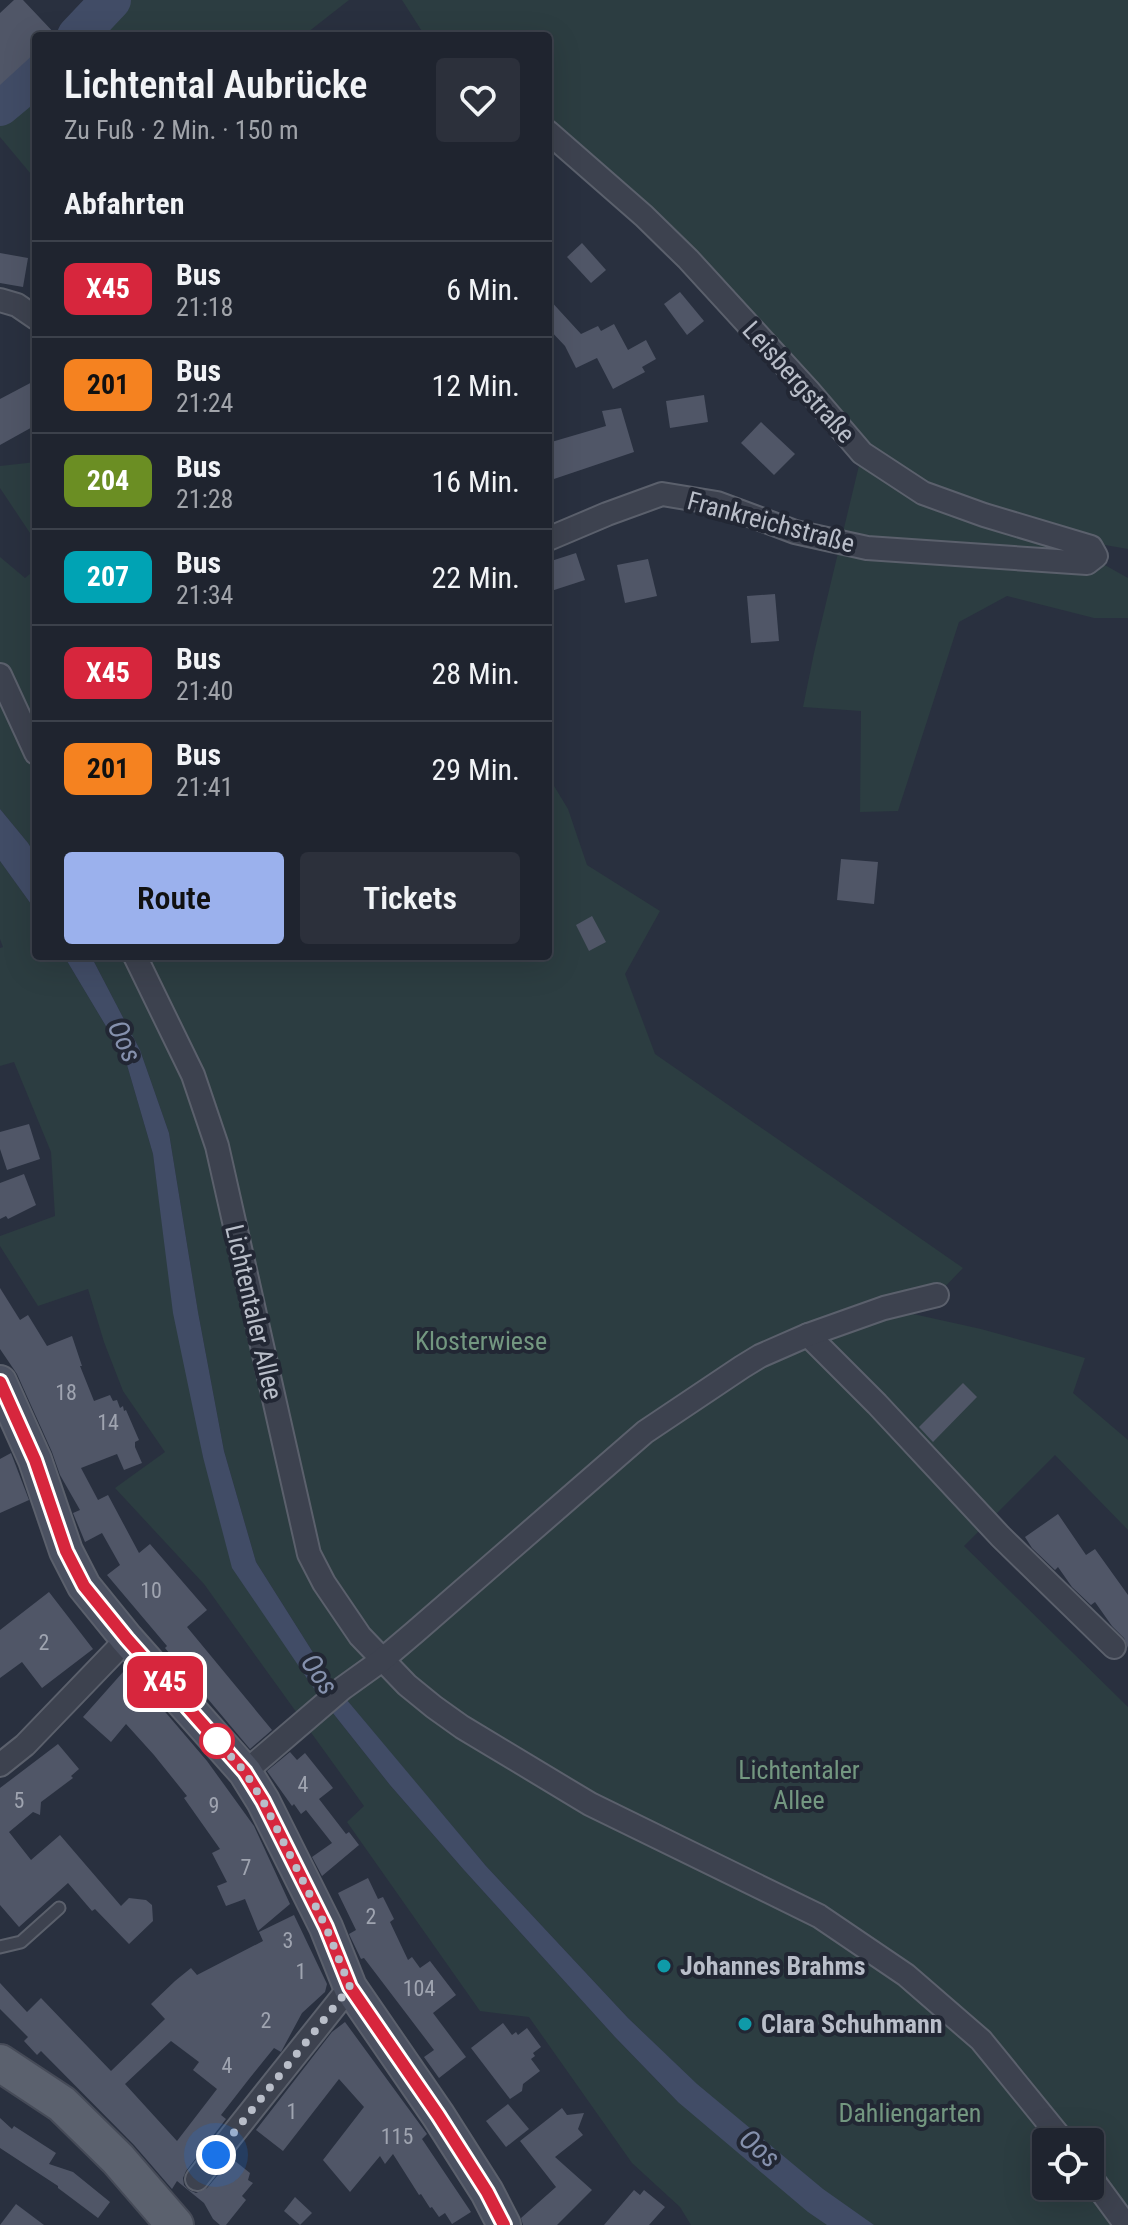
<!DOCTYPE html>
<html lang="de">
<head>
<meta charset="utf-8">
<style>
	:root { --surface:#1f242f; --page:#2c303b; --text:#f1f3f6; --muted:#a1a4aa; --line:#3c414b; --accent:#9bb1ed }
	body { margin:0; font-family:"Roboto Condensed",sans-serif; background:var(--page); color:var(--text); height:100vh; display:flex; flex-direction:column; font-size:30px; white-space:nowrap }
	* { box-sizing:border-box; margin:0 }
	p { font-size:26px; color:var(--muted) }
	.icon { flex:none; width:44px; height:44px; fill:none; stroke:currentColor; stroke-width:2; stroke-linecap:round; stroke-linejoin:round }
	.map { position:relative; flex:1; overflow:hidden }
	.panel { position:absolute; left:32px; top:32px; width:520px; height:928px; display:flex; flex-direction:column; background:var(--surface); border-radius:8px; box-shadow:0 8px 32px #0002,0 0 0 2px var(--line) }
	.panel>* { flex:none }
	.badge { padding:0 16px; border-radius:12px; font-size:28px; line-height:52px }
	.buttons { position:absolute; left:1032px; top:2128px; display:grid; gap:16px }
	.buttons a { display:grid; place-items:center; width:72px; height:72px; border-radius:8px; background:var(--surface); box-shadow:0 8px 32px #0002,0 0 0 2px var(--line); font-size:40px }
	.you { position:absolute; width:40px; height:40px; margin:-20px; border:6px solid #fff; border-radius:50%; background:#1a73e8; box-shadow:0 0 0 12px #1a73e833 }
	.map>.badge { position:absolute; translate:-50% -50%; box-shadow:0 0 0 4px #fff }
	h2 { padding:0 32px; font-size:30px; line-height:72px }
	.round { display:grid; place-items:center; flex:none; width:84px; height:84px; border-radius:8px; background:var(--page) }
	.overview { display:flex; align-items:center; justify-content:space-between; height:136px; padding:0 32px }
	h1 { font-size:38px; font-weight:600; line-height:60px }
	.action { display:flex; gap:16px; margin-top:auto; padding:16px 32px }
	.action a { flex:1; height:92px; border-radius:8px; background:var(--accent); color:#111; font-size:32px; font-weight:600; line-height:92px; text-align:center }
	.action a+a { background:var(--page); color:var(--text) }
	ul { padding:0; list-style:none }
	li { display:flex; align-items:center; gap:24px; height:96px; padding:0 32px; border-top:2px solid var(--line) }
	li div { flex:1 }
	li b { display:block; font-size:30px }
	li em { font-style:normal }
	li .badge { min-width:88px; font-weight:700; text-align:center }
	.map>svg:first-child { display:block }
</style>
</head>
<body>
<div class="map">
<svg width="1128" height="2225" viewBox="0 0 1128 2225">
	<rect width="100%" height="100%" fill="#29303f"/>
	<g fill="#2c3d41" fill-rule="evenodd">
		<path d="M 102,0 L 349,0 L 303,36 L 65,36 Z"/>
		<path d="M 402,0 L 1128,0 L 1128,549 L 1053,536 L 1128,578 L 1128,618 L 1094,618 L 1007,596 L 959,622 L 898,811 L 860,812 L 861,711 L 803,707 L 814,653 L 862,453 L 808,390 L 548,132 L 548,36 L 425,36 Z"/>
		<path d="M 36,63 L 36,180 L 0,137 L 0,96 Z"/>
		<path d="M 36,462 L 36,542 L 0,488 L 0,466 Z"/>
		<path d="M 0,557 L 25,578 L 36,569 L 36,856 L 28,843 L 0,809 Z"/>
		<path d="M 548,776 L 568,809 L 587,865 L 660,911 L 625,974 L 655,1054 L 963,1268 L 937,1295 L 886,1308 L 981,1329 L 1085,1358 L 1073,1393 L 1128,1440 L 1128,1530 L 1055,1455 L 964,1546 L 1128,1707 L 1128,2225 L 691,2225 L 680,2207 L 632,2163 L 529,2017 L 480,2011 L 347,1822 L 364,1806 L 204,1584 L 115,1488 L 165,1452 L 123,1391 L 104,1342 L 88,1289 L 38,1306 L 0,1246 L 0,1236 L 55,1216 L 51,1152 L 14,1062 L 0,1066 L 0,948 L 3,947 L 0,939 L 0,861 L 36,911 L 36,956 L 64,956 L 125,1058 L 153,1154 L 162,1220 L 203,1457 L 317,1693 L 390,1785 L 464,1870 L 615,2037 L 678,2102 L 696,2084 L 628,2018 L 486,1866 L 403,1768 L 331,1681 L 256,1562 L 224,1451 L 198,1312 L 169,1133 L 140,1050 L 91,956 L 548,956 ZM 1046,2142 L 1090,2142 L 1090,2186 L 1046,2186 Z"/>
	</g>
	<g fill="#414c66">
		<path d="M 0,809 L 28,843 L 36,856 L 36,911 L 0,861 Z"/>
		<path d="M 64,956 L 91,956 L 140,1050 L 169,1133 L 198,1312 L 224,1451 L 256,1562 L 331,1681 L 486,1866 L 628,2018 L 697,2084 L 823,2189 L 874,2225 L 827,2225 L 808,2212 L 678,2102 L 615,2037 L 464,1870 L 390,1785 L 317,1693 L 232,1568 L 203,1457 L 173,1313 L 153,1154 L 125,1058 Z"/>
	</g>
	<g fill="none" stroke-linecap="round" stroke-linejoin="round">
		<g stroke="#414c66" stroke-width="40">
			<path d="M 77,36 L 111,0"/>
			<path d="M 0,106 L 36,76"/>
		</g>
	</g>
	<g fill="#505667" fill-rule="evenodd">
		<path d="M 14,0 L 23,0 L 57,36 L 36,36 L 36,52 L 0,85 L 0,13 Z"/>
		<path d="M 582,243 L 606,270 L 591,283 L 567,257 Z"/>
		<path d="M 0,253 L 28,258 L 23,287 L 0,283 Z"/>
		<path d="M 680,292 L 704,321 L 687,335 L 664,304 Z"/>
		<path d="M 548,298 L 581,334 L 598,326 L 601,331 L 614,324 L 628,350 L 646,340 L 656,359 L 642,367 L 645,372 L 613,389 L 597,358 L 576,368 L 565,346 L 548,328 Z"/>
		<path d="M 36,380 L 36,425 L 0,445 L 0,399 Z"/>
		<path d="M 704,395 L 708,422 L 670,428 L 666,401 Z"/>
		<path d="M 621,408 L 634,452 L 551,480 L 548,471 L 548,443 L 606,426 L 602,411 Z"/>
		<path d="M 761,422 L 795,454 L 774,475 L 741,443 Z"/>
		<path d="M 576,553 L 585,580 L 548,592 L 548,562 Z"/>
		<path d="M 648,559 L 657,596 L 625,603 L 617,565 Z"/>
		<path d="M 775,594 L 779,641 L 751,643 L 747,596 Z"/>
		<path d="M 841,859 L 878,862 L 874,904 L 837,900 Z"/>
		<path d="M 592,916 L 606,942 L 589,951 L 576,925 Z"/>
		<path d="M 29,1124 L 40,1159 L 7,1170 L 0,1149 L 0,1132 Z"/>
		<path d="M 24,1174 L 36,1205 L 8,1219 L 6,1216 L 0,1219 L 0,1183 Z"/>
		<path d="M 0,1288 L 20,1320 L 28,1315 L 47,1346 L 72,1336 L 82,1366 L 80,1366 L 94,1401 L 110,1395 L 113,1401 L 117,1400 L 120,1408 L 123,1406 L 124,1411 L 126,1410 L 139,1440 L 135,1442 L 135,1447 L 142,1463 L 124,1470 L 117,1454 L 81,1468 L 98,1500 L 108,1495 L 139,1553 L 150,1544 L 207,1610 L 187,1627 L 272,1730 L 250,1749 L 165,1648 L 167,1646 L 107,1575 L 120,1565 L 102,1533 L 85,1542 L 73,1513 L 80,1510 L 60,1475 L 52,1452 L 17,1374 L 0,1349 Z"/>
		<path d="M 963,1383 L 977,1397 L 933,1442 L 919,1427 Z"/>
		<path d="M 11,1453 L 29,1500 L 0,1513 L 0,1459 Z"/>
		<path d="M 1058,1514 L 1086,1555 L 1095,1549 L 1128,1595 L 1128,1648 L 1124,1638 L 1112,1626 L 1095,1602 L 1091,1605 L 1072,1587 L 1058,1567 L 1055,1570 L 1032,1548 L 1025,1537 Z"/>
		<path d="M 49,1592 L 93,1649 L 42,1688 L 22,1662 L 0,1678 L 0,1630 Z"/>
		<path d="M 123,1672 L 132,1673 L 207,1761 L 254,1826 L 290,1904 L 258,1931 L 245,1899 L 226,1906 L 217,1886 L 227,1882 L 212,1853 L 220,1849 L 184,1798 L 187,1796 L 154,1755 L 126,1724 L 111,1742 L 83,1717 Z"/>
		<path d="M 58,1744 L 79,1769 L 71,1776 L 73,1778 L 41,1802 L 40,1815 L 33,1812 L 9,1832 L 31,1860 L 60,1835 L 121,1906 L 129,1898 L 146,1900 L 152,1905 L 153,1921 L 129,1944 L 95,1909 L 92,1911 L 68,1883 L 19,1927 L 0,1905 L 0,1788 Z"/>
		<path d="M 290,1752 L 297,1760 L 305,1753 L 333,1788 L 319,1799 L 346,1834 L 349,1832 L 359,1845 L 322,1876 L 312,1857 L 332,1843 L 306,1810 L 301,1814 L 294,1804 L 292,1806 L 267,1771 Z"/>
		<path d="M 368,1878 L 378,1899 L 383,1897 L 394,1919 L 390,1922 L 408,1960 L 412,1957 L 420,1968 L 430,1961 L 456,1995 L 433,2013 L 466,2057 L 439,2078 L 424,2057 L 434,2050 L 364,1958 L 361,1959 L 349,1934 L 356,1930 L 338,1893 Z"/>
		<path d="M 294,1915 L 327,1984 L 325,1992 L 302,2013 L 281,2052 L 274,2048 L 249,2079 L 221,2115 L 226,2119 L 186,2171 L 183,2178 L 184,2185 L 189,2190 L 196,2193 L 207,2188 L 228,2163 L 235,2161 L 250,2173 L 248,2180 L 253,2183 L 242,2196 L 246,2200 L 226,2225 L 220,2225 L 213,2219 L 204,2203 L 177,2181 L 172,2189 L 134,2145 L 41,2051 L 37,2055 L 24,2041 L 28,2037 L 0,2009 L 0,1983 L 27,2012 L 41,1998 L 111,2071 L 165,2019 L 151,2004 L 175,1981 L 191,1968 L 197,1975 L 263,1941 L 259,1932 ZM 171,2041 L 199,2062 L 193,2070 L 217,2089 L 177,2141 L 125,2084 Z"/>
		<path d="M 345,2022 L 427,2134 L 422,2139 L 471,2212 L 452,2224 L 445,2213 L 439,2217 L 432,2207 L 430,2208 L 421,2194 L 419,2195 L 393,2154 L 385,2164 L 380,2156 L 350,2192 L 323,2160 L 364,2107 L 339,2079 L 283,2151 L 256,2130 L 332,2032 Z"/>
		<path d="M 503,2023 L 512,2035 L 516,2032 L 518,2035 L 527,2028 L 541,2047 L 533,2053 L 535,2056 L 531,2059 L 540,2071 L 523,2084 L 522,2091 L 510,2099 L 471,2048 Z"/>
		<path d="M 508,2104 L 529,2129 L 506,2147 L 486,2121 Z"/>
		<path d="M 562,2108 L 567,2115 L 584,2113 L 578,2129 L 583,2135 L 555,2157 L 592,2190 L 557,2225 L 523,2225 L 521,2218 L 556,2187 L 520,2141 Z"/>
		<path d="M 0,2118 L 12,2129 L 14,2126 L 56,2153 L 49,2164 L 73,2172 L 110,2202 L 98,2218 L 58,2188 L 58,2186 L 0,2148 Z"/>
		<path d="M 634,2190 L 640,2195 L 644,2190 L 665,2207 L 649,2225 L 604,2225 Z"/>
		<path d="M 295,2197 L 312,2213 L 300,2225 L 284,2211 Z"/>
		<path d="M 16,2204 L 44,2225 L 0,2225 Z"/>
	</g>
	<g fill="none" stroke-linecap="round" stroke-linejoin="round">
		<defs>
			<path id="service" d="M 0,1947 L 21,1942 L 59,1908"/>
			<g id="minor">
				<path d="M 548,132 L 644,216 L 688,259 L 808,390 L 862,453 L 923,493 L 984,515 L 1091,547 L 1096,556 L 1087,563 L 867,548 L 795,532 L 717,503 L 662,494 L 607,514 L 548,539"/>
				<path d="M 0,300 L 17,305 L 36,318"/>
				<path d="M 0,675 L 36,753"/>
				<path d="M 135,956 L 193,1075 L 217,1146 L 309,1554 L 324,1583 L 360,1636 L 407,1685 L 434,1707 L 462,1727 L 590,1804 L 819,1916 L 906,1975 L 981,2040 L 1064,2142"/>
				<path d="M 808,1335 L 877,1404 L 1000,1536 L 1114,1647"/>
				<path d="M 0,1765 L 25,1745 L 127,1639"/>
				<path d="M 245,1772 L 343,1688 L 382,1660 L 415,1632 L 645,1432 L 742,1367 L 760,1356 L 808,1335 L 884,1308 L 937,1295"/>
				<path d="M 1090,2176 L 1126,2225"/>
				<path d="M 197,2179 L 350,1987"/>
			</g>
			<path id="secondary" d="M 0,1382 L 35,1460 L 66,1551 L 84,1586 L 127,1639 L 245,1772 L 263,1801 L 326,1927 L 350,1987 L 438,2115 L 487,2192 L 504,2225"/>
			<path id="primary" d="M 0,2063 L 62,2104 L 118,2159 L 175,2225"/>
		</defs>
		<use href="#service" stroke="#5b606c" stroke-width="15"/>
		<use href="#minor" stroke="#5b606c" stroke-width="26"/>
		<use href="#secondary" stroke="#5b606c" stroke-width="36"/>
		<use href="#primary" stroke="#464b58" stroke-width="40"/>
		<use href="#service" stroke="#3d424f" stroke-width="11"/>
		<use href="#minor" stroke="#3d424f" stroke-width="22"/>
		<use href="#secondary" stroke="#4b5161" stroke-width="32"/>
		<use href="#primary" stroke="#5b616e" stroke-width="36"/>
	</g>
	<g fill="none" stroke-linecap="round" stroke-linejoin="round">
		<defs>
			<path id="line" d="M 0,1382 L 35,1460 L 66,1551 L 84,1586 L 127,1639 L 245,1772 L 263,1801 L 326,1927 L 350,1987 L 438,2115 L 487,2192 L 504,2225"/>
		</defs>
		<use href="#line" stroke="#fff" stroke-width="18"/>
		<use href="#line" stroke="#d7263d" stroke-width="12"/>
		<path stroke="#b9bec9" stroke-width="8" stroke-dasharray="0 14.4" d="M 216,2155 L 350,1987 L 326,1927 L 263,1801 L 245,1772 L 217,1741"/>
	</g>
	<circle fill="#fff" stroke="#d7263d" stroke-width="4" cx="217" cy="1741" r="16"/>
	<g fill="#0f9aa8" stroke="#222734" stroke-width="3">
		<circle cx="664" cy="1966" r="8"/>
		<circle cx="745" cy="2024" r="8"/>
	</g>
	<g text-anchor="middle" stroke-width="8" stroke-linejoin="round" paint-order="stroke">
		<g font-size="22" fill="#9fa4b0">
			<text x="66" y="1400">18</text>
			<text x="108" y="1430">14</text>
			<text x="151" y="1598">10</text>
			<text x="44" y="1650">2</text>
			<text x="303" y="1792">4</text>
			<text x="19" y="1808">5</text>
			<text x="214" y="1813">9</text>
			<text x="246" y="1875">7</text>
			<text x="371" y="1924">2</text>
			<text x="288" y="1948">3</text>
			<text x="301" y="1979">1</text>
			<text x="419" y="1996">104</text>
			<text x="266" y="2028">2</text>
			<text x="227" y="2073">4</text>
			<text x="292" y="2119">1</text>
			<text x="397" y="2144">115</text>
		</g>
		<g font-size="26" fill="#b9bec9" stroke="#222734">
			<text transform="translate(799 382) rotate(48)" y="9">Leisbergstraße</text>
			<text transform="translate(771 522) rotate(15)" y="9">Frankreichstraße</text>
			<text transform="translate(254 1312) rotate(77)" y="9">Lichtentaler Allee</text>
		</g>
		<g font-size="26" fill="#739780" stroke="#222734">
			<text x="481" y="1350">Klosterwiese</text>
			<text x="799" y="1779">Lichtentaler<tspan x="799" dy="30">Allee</tspan></text>
			<text x="910" y="2122">Dahliengarten</text>
		</g>
		<g font-size="26" font-weight="bold" fill="#b9bec9" stroke="#222734" text-anchor="start">
			<text x="680" y="1975">Johannes Brahms</text>
			<text x="761" y="2033">Clara Schuhmann</text>
		</g>
		<g font-size="28" font-style="italic" fill="#8591ad" stroke="#222734">
			<text transform="translate(125 1041) rotate(65)" y="10">Oos</text>
			<text transform="translate(320 1674) rotate(56)" y="10">Oos</text>
			<text transform="translate(760 2148) rotate(40)" y="10">Oos</text>
		</g>
	</g>
</svg>
<div class="buttons">
<a><svg class="icon" aria-label="locate" viewBox="0 0 24 24"><circle cx="12" cy="12" r="6"/><path d="M12 2v4M12 18v4M2 12h4M18 12h4"/></svg></a>
</div>
<div class="you" style="left:216px;top:2155px"></div>
<b class="badge" style="left:165px;top:1682px;background:#d7263d;color:#fff">X45</b>
<section class="panel">
<div class="overview"><div><h1>Lichtental Aubrücke</h1><p>Zu Fuß · 2 Min. · 150 m</p></div><a class="round"><svg class="icon" aria-label="heart" viewBox="0 0 24 24"><path d="M12 20l-8-8c-3-5 5-10 8-4 3-6 11-1 8 4z"/></svg></a></div>
<h2>Abfahrten</h2>
<ul>
<li><span class="badge" style="background:#d7263d;color:#fff">X45</span><div><b>Bus</b><p>21:18</p></div><em>6 Min.</em></li>
<li><span class="badge" style="background:#f58220;color:#111">201</span><div><b>Bus</b><p>21:24</p></div><em>12 Min.</em></li>
<li><span class="badge" style="background:#6b8e23;color:#fff">204</span><div><b>Bus</b><p>21:28</p></div><em>16 Min.</em></li>
<li><span class="badge" style="background:#00a3b4;color:#fff">207</span><div><b>Bus</b><p>21:34</p></div><em>22 Min.</em></li>
<li><span class="badge" style="background:#d7263d;color:#fff">X45</span><div><b>Bus</b><p>21:40</p></div><em>28 Min.</em></li>
<li><span class="badge" style="background:#f58220;color:#111">201</span><div><b>Bus</b><p>21:41</p></div><em>29 Min.</em></li>
</ul>
<div class="action"><a>Route</a><a>Tickets</a></div>
</section>
</div>
</body>
</html>
